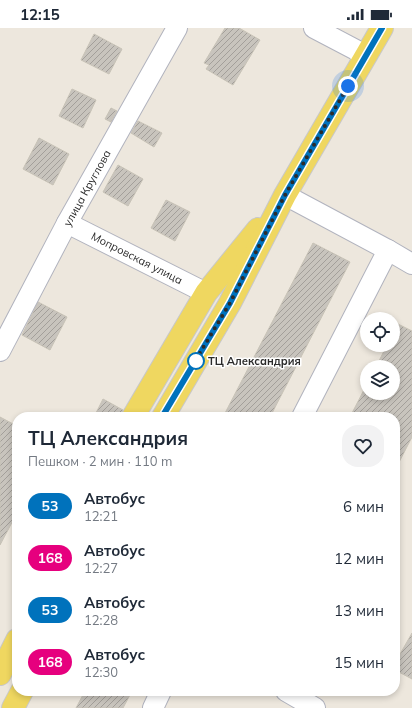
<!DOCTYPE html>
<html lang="ru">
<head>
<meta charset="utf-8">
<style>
	:root { --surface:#fff; --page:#f2f2f3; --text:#1f2937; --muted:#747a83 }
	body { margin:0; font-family:Mulish,sans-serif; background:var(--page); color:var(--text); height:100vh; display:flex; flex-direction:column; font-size:15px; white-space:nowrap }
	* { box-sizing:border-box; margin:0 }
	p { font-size:13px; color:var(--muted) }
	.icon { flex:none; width:22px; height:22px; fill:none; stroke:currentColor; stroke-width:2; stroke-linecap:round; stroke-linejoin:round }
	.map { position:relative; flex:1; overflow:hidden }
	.drawer { position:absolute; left:12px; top:384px; width:388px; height:284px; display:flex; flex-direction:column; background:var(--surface); border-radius:16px; box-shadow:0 2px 6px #0003 }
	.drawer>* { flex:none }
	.badge { padding:0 8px; border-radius:13px; font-size:14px; line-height:26px }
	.controls { position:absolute; left:360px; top:284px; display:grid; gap:8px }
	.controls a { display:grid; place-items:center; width:40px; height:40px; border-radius:50%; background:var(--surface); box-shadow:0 2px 6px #0003; font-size:20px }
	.you { position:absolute; width:20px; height:20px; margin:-10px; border:3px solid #fff; border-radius:50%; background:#1a73e8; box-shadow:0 0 0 6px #1a73e833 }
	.map>.badge { position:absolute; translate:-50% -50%; box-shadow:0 0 0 2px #fff }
	.round { display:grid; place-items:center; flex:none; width:42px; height:42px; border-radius:16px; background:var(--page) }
	.summary { display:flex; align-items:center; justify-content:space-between; height:68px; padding:0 16px }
	h1 { font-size:19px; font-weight:700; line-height:30px }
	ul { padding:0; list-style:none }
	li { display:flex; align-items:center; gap:12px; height:52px; padding:0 16px }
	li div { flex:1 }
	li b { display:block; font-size:15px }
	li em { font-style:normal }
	li .badge { min-width:44px; font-weight:700; text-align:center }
	.status { display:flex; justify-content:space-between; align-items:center; height:28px; padding:0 20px; background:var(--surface); direction:ltr }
	.status svg { height:11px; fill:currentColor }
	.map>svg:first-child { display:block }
</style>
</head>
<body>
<div class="status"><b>12:15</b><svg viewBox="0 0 49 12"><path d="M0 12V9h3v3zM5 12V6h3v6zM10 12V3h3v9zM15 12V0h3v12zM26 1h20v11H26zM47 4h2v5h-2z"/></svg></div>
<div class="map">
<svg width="412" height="680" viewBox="0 0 412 680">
	<defs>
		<pattern id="building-hatch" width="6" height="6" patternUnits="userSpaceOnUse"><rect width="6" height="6" fill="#c8c4bd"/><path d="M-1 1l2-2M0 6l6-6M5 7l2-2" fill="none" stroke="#a39f9a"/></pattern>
	</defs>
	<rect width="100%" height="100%" fill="#ede7dd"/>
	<g fill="url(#building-hatch)" stroke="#c8c3b7">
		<path d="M 225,0 L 239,0 L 260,12 L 233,57 L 206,41 L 209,37 L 204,35 Z"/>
		<path d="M 94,6 L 122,21 L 109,46 L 81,32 Z"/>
		<path d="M 72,61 L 96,72 L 83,100 L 59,88 Z"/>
		<path d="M 111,80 L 117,83 L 111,94 L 105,91 Z"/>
		<path d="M 138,93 L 162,105 L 154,119 L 131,105 Z"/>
		<path d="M 39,110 L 69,126 L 53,157 L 23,141 Z"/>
		<path d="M 118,137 L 143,151 L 128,178 L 103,164 Z"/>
		<path d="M 166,172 L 190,184 L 175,213 L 151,200 Z"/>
		<path d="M 313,215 L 350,234 L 270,389 L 223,389 Z"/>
		<path d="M 38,274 L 67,289 L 50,322 L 22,307 Z"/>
		<path d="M 398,296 L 412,303 L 412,409 L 395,442 L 395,389 L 350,389 L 367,356 L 367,365 L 393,365 L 393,339 L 376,339 L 387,317 L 393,317 L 393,305 Z"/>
		<path d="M 103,371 L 123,382 L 121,389 L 94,389 Z"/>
		<path d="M 0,389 L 17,398 L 17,485 L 0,517 Z"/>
		<path d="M 412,605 L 412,651 L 395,642 L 395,635 Z"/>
		<path d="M 85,663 L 132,663 L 123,680 L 76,680 Z"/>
	</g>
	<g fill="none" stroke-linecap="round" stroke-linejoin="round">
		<defs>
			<g id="minor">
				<path d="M 314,0 L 356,22 L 364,30"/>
				<path d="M 285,167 L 388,222 L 412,236"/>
				<path d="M 67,195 L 206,265"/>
				<path d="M 0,323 L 67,195 L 177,0"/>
				<path d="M 302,389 L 388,222"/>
				<path d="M 286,663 L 315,680"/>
				<path d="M 153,680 L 161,663"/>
			</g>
			<g id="major">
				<path d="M 133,389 L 206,265 L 258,201"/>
				<path d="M 163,389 L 230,275 L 285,167 L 382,0"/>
				<path d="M 0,646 L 17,612"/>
				<path d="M 13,680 L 22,663"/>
			</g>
		</defs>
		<use href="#minor" stroke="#b1b3be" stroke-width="22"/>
		<use href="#major" stroke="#c8c8c8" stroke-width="24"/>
		<use href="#minor" stroke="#fff" stroke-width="20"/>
		<use href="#major" stroke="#efd760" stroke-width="22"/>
	</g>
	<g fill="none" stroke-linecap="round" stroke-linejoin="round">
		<defs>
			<path id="line" d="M 162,389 L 230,275 L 285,167 L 382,0"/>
		</defs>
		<use href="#line" stroke="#fff" stroke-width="9"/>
		<use href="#line" stroke="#0072bc" stroke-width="6"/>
		<path stroke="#2b2b2b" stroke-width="4" stroke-dasharray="0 7.2" d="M 196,333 L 192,338 L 230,275 L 285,167 L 348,58"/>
	</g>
	<circle fill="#fff" stroke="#0072bc" stroke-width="2" cx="196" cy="333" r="8"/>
	<g text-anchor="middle" stroke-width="3" stroke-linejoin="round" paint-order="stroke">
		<g font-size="11" fill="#2b2b2b" stroke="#fff">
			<text transform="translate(87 160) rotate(-61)" y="4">улица Круглова</text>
			<text transform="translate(137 230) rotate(27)" y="4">Мопровская улица</text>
		</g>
		<g font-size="11" font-weight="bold" fill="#2b2b2b" stroke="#fff" text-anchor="start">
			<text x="208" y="337">ТЦ Александрия</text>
		</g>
	</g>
</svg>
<div class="controls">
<a><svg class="icon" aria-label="locate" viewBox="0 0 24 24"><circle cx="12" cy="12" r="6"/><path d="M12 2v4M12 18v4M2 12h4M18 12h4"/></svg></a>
<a><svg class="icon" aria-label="layers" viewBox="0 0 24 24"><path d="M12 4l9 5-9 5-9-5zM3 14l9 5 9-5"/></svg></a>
</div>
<div class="you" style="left:348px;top:58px"></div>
<section class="drawer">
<div class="summary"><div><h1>ТЦ Александрия</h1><p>Пешком · 2 мин · 110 m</p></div><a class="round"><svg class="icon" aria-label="heart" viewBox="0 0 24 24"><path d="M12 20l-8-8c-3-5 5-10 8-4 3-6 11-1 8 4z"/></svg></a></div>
<ul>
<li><span class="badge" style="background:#0072bc;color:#fff">53</span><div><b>Автобус</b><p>12:21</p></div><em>6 мин</em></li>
<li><span class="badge" style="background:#e6007e;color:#fff">168</span><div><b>Автобус</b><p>12:27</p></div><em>12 мин</em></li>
<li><span class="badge" style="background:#0072bc;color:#fff">53</span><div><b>Автобус</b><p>12:28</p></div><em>13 мин</em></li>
<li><span class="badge" style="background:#e6007e;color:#fff">168</span><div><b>Автобус</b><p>12:30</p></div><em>15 мин</em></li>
</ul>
</section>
</div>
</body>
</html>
